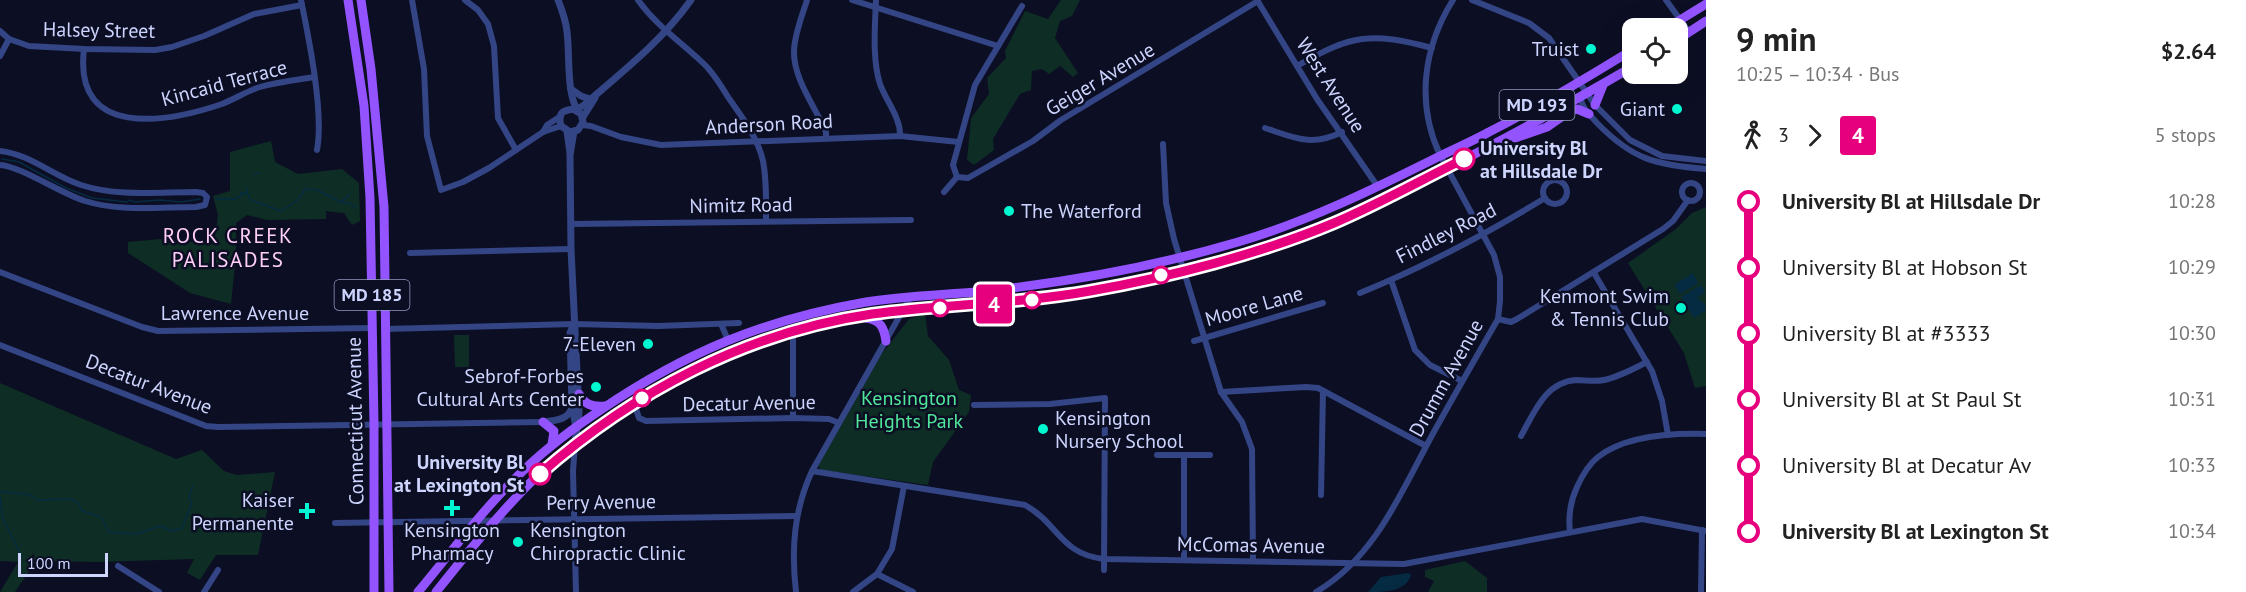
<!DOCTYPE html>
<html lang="en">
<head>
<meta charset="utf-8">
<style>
	:root { --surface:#fff; --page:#f2f2f2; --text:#222; --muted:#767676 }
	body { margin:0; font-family:"PT Sans",sans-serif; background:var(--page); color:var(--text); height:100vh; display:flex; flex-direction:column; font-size:22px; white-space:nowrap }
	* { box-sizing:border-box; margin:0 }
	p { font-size:20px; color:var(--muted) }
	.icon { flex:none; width:33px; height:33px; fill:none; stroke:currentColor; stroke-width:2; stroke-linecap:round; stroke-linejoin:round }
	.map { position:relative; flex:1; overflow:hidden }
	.side { display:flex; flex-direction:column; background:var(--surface); width:540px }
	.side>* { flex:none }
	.badge { padding:0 12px; border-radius:4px; font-size:21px; line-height:39px }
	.fabs { position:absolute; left:1622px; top:18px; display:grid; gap:12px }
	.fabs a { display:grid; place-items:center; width:66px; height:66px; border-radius:12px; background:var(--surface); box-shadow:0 6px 24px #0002; font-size:30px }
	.scale { position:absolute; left:18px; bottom:15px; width:90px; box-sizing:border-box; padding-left:6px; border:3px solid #cdd5ff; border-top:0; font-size:16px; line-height:21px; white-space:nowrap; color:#cdd5ff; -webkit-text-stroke:4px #0c0e23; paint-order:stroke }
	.map>.badge { position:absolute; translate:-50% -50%; box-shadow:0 0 0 3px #fff }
	.legs { display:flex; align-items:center; gap:9px; height:66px; padding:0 30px; font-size:20px }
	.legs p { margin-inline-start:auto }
	.headline { display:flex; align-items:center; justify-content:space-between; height:102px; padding:0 30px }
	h1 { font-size:33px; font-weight:700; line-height:45px }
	ul { padding:0 30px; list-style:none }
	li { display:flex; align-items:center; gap:21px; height:66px; font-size:22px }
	li i { display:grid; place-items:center; width:9px; height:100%; margin:0 8px; background:currentColor }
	li i::after { content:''; width:15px; height:15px; margin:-8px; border:4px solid; border-radius:50%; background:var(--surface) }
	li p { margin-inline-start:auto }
	li:first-child i { background:linear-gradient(#0000 50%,currentColor 0) }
	li:last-child i { background:linear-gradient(currentColor 50%,#0000 0) }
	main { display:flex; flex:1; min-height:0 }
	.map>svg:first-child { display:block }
</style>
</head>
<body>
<main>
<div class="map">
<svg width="1706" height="592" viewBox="0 0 1706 592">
	<rect width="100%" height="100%" fill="#0c0e23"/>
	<g fill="#0e2d24">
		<path d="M 1061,0 L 1080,0 L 1072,16 L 1060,21 L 1055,38 L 1078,73 L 1073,77 L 1060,66 L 1049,74 L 1042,69 L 1032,71 L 1031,90 L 1020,94 L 993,139 L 994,150 L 974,165 L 967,160 L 971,118 L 989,94 L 987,78 L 1006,58 L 1005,51 L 1025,11 L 1048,19 Z"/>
		<path d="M 271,141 L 275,162 L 298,174 L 342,169 L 359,183 L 360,221 L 352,225 L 344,213 L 326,211 L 326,219 L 267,220 L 247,215 L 236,223 L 236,256 L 231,304 L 190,293 L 128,253 L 128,242 L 161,239 L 214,244 L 218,215 L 213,196 L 230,191 L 230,152 Z"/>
		<path d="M 1706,207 L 1706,386 L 1695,388 L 1684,353 L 1628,263 L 1676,229 L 1692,213 Z"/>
		<path d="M 925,314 L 928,336 L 949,360 L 959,390 L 971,395 L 969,412 L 933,462 L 928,485 L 821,470 L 818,466 L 881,355 L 909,319 Z"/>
		<path d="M 454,335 L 469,335 L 469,367 L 455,367 Z"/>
		<path d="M 0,383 L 176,459 L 202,450 L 224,471 L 237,475 L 275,472 L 258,555 L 216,555 L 200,580 L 187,573 L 194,559 L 98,562 L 36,561 L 15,592 L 0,592 L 18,562 L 0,561 Z"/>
		<path d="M 1465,561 L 1487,578 L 1487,592 L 1428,592 L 1434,581 L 1425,577 L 1425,570 Z"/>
	</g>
	<g fill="#052b42">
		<path d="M 1693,273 L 1698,283 L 1680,294 L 1674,285 Z"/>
		<path d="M 1701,285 L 1705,292 L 1697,298 L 1705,304 L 1705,311 L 1694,318 L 1681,297 Z"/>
		<path d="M 1408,573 L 1411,575 C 1406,592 1384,592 1368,592 L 1381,577 Z"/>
	</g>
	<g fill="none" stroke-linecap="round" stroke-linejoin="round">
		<g stroke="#052b42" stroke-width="1.5">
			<path d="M 2,159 L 19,162 L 66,188 L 92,198 L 127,202 L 130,200 L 134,202 L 160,200 L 180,202 L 200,199"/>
			<path d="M 253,174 L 259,173"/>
			<path d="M 247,193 L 251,200 L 281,211 L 299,199 L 305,189 L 317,190 L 341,202 L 350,194"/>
			<path d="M 216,199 L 234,199 L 240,197 L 241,193 L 247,193 L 247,188"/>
			<path d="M 341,202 L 351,204 L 356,208"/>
			<path d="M 0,492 L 28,494 L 37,500 L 72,499 L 78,503 L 82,511 L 101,517 L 109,532 L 136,534 L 161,526 L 171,531 L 182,528 L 192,503 L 189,497 L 193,485"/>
			<path d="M 0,497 L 3,519 L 22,557"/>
		</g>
		<g stroke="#334585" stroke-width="6">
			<path d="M 301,0 C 309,39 324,113 317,150"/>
			<path d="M 412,0 L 424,69 L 427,136 L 441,190 L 463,182 L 489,168 L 543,132 L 561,126"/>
			<path d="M 465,0 L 478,10 L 488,24 L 494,46 L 498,118 L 516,150"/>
			<path d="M 638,0 C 657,27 684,44 707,67 C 715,76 722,87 728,97 C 742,117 758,138 763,161 C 767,181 766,201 766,221"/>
			<path d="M 807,0 C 802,16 795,33 794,50 C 793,79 815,106 826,132 L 826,138"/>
			<path d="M 852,0 L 998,46"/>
			<path d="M 876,0 C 875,26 872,59 880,84 C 886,101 901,118 900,136"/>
			<path d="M 1257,0 L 1317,99 L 1378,187"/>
			<path d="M 1472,0 L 1529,23 L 1549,38 L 1595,105 L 1630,140 L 1662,156 L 1706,161"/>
			<path d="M 1666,0 L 1689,32"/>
			<path d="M 0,31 L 9,39 L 29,46 L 84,49 L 155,50 L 172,47 L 204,36 L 254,14 L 302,5"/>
			<path d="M 84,49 C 73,139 166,123 222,104 C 235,99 247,91 260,87 C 277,82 296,80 314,77"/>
			<path d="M 0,56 L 9,39"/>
			<path d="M 1297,66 C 1352,34 1371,32 1432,48"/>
			<path d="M 1580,96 C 1582,108 1589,114 1597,123 C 1633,160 1656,165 1706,169"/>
			<path d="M 582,125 L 591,126 L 621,137 L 661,145 L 900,136 L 959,142"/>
			<path d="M 1265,128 C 1295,138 1312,147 1342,132"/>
			<path d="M 543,132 L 547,125 L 561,116"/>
			<path d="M 1163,144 L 1166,203 L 1174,239 L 1221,392 L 1242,422 L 1252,449 L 1253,561"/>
			<path d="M 0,151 C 30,154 53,176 81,185 C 118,197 158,192 196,192 L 203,193 L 207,197 L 205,205 L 196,207 C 160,207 120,212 85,201 C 62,194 20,166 0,165"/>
			<path d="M 957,177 L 968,178 L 1033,141 L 1061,120 L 1258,1"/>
			<path d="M 957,177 L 953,165 L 975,85 L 1022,6"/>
			<circle cx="1555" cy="192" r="12"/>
			<circle cx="1691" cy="192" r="9"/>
			<path d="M 944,192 L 957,177"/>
			<path d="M 571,224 L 911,220"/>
			<path d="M 410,253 L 571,249"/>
			<path d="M 0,272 L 142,327 L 158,331 L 372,328"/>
			<path d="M 1594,273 L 1652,371 L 1662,401 L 1668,435"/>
			<path d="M 1391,280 L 1415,350 L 1430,365 L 1462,381"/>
			<path d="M 1360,293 C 1424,267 1486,234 1545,198"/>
			<path d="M 1498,319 L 1511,322 L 1517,319 L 1663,229 L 1673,221 L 1688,200"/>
			<path d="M 721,324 L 728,340"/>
			<path d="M 385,329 L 574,324 L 659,326 L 739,323"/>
			<path d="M 793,332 L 793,418"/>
			<path d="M 1194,341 L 1323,303"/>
			<path d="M 0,345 L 206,426 L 218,427 L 543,422"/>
			<path d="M 1221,392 L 1306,387 L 1318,388 L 1426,446"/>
			<path d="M 634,403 L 639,418 L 646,421 L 793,418 L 829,419 L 839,423"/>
			<path d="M 974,405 L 1050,404 L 1105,398 L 1104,570"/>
			<path d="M 1521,436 C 1534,413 1545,382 1576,380 C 1585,380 1595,382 1604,380 C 1619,377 1633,369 1647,362"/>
			<path d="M 575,444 L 573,471 L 576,592"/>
			<path d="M 1157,455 L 1210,455"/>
			<path d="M 812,471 L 1025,505 C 1059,524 1060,554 1104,559 L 1404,564 L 1642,519 L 1706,531"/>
			<path d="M 1321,495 L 1323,391"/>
			<path d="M 335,523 L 796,516"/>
			<path d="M 1570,532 C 1568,515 1570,502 1577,487 C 1582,476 1589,464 1598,457 C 1626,435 1672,433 1706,434"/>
			<path d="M 1184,560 L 1184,455"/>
			<path d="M 118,566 L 159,592"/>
			<path d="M 877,574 L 913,592"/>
			<path d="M 204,592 L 218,570"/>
			<path d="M 796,592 C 791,549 794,510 812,471 L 911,296"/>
			<path d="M 853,592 L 877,574 L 892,549 L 904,486"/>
			<path d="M 1316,592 C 1374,558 1400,495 1430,439 C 1452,399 1475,359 1498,319 L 1500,301 L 1500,277 L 1494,255 L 1440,155 C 1416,104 1423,48 1453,0"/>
			<path d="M 1701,592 L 1702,530"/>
		</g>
		<g stroke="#334585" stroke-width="7">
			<path d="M 558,0 C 562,10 566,21 567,32 C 570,53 566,94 578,111"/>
			<path d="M 571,89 L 581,96 L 590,99"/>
			<path d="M 573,109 L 581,114 L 583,122 L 578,130 L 570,132 L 561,126 C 555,104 575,113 584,105 C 621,73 662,41 691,0"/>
			<path d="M 583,117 L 595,98"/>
			<path d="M 567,131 L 570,153"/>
			<path d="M 574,131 L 570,155 L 571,249 L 579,412 L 575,444"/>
			<path d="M 574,324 L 570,333 L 572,407 L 576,427"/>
			<path d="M 543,422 C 553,421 567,420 571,410"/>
		</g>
		<g stroke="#9354ff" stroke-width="9">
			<path d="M 348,0 L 364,106 L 370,198 L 374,424 L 374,592"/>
			<path d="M 361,0 L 371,69 L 384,207 L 389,592"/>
			<path d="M 1667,28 L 1706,4"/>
			<path d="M 1677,40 L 1706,21"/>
			<path d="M 1595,105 L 1603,85"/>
			<path d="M 1515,138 L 1547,127 L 1570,111 L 1577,109 L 1589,114"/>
			<path d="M 866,318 C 881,320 884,328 886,341"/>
			<path d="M 579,394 C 585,405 592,407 605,406"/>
			<path d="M 543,422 L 554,431 L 552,445"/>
			<path d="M 418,592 C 453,550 486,505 526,468 C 549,446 575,427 602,409 C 688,351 764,320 866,302 C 903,296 939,295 976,292 C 1064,283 1153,267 1238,242 C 1309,221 1374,189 1440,156 C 1456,148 1473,141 1489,132 C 1538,107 1585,79 1632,50"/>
			<path d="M 436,592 C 468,552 501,511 538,475 C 626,392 753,331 873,314 C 924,307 976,307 1028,300 C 1088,293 1147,279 1206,264 C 1249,253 1292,240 1334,223 C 1373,206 1411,185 1449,167 C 1511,136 1572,102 1632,67"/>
		</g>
	</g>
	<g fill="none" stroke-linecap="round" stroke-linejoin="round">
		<defs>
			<path id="line-1" d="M 540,474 C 633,392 747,332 872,314 C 944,304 1018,304 1090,291 C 1170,277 1260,254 1334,223 C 1379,204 1421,180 1464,159"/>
		</defs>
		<use href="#line-1" stroke="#fff" stroke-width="14"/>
		<use href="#line-1" stroke="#e6007e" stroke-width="9"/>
	</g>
	<g fill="#00f8d1" stroke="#0c0e23" stroke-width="2">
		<circle cx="1591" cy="49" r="6"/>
		<circle cx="1677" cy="109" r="6"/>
		<circle cx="1009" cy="211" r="6"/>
		<circle cx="1681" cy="308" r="6"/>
		<circle cx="648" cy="344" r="6"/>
		<circle cx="596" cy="387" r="6"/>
		<circle cx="1043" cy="429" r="6"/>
		<path d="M449 499h6v6h6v6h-6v6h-6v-6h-6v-6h6z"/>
		<path d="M304 502h6v6h6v6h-6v6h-6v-6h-6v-6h6z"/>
		<circle cx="518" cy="542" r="6"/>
	</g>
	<g fill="#fff" stroke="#e6007e" stroke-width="3">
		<circle cx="1464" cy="159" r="10"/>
		<circle cx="1161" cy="275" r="8"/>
		<circle cx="1032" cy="300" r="8"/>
		<circle cx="940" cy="308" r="8"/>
		<circle cx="642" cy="398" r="8"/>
		<circle cx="540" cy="474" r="10"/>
	</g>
	<g text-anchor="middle" stroke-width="5" stroke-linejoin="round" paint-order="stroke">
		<g fill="#0c0e23" stroke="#9399bd" stroke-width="1.5">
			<rect x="1499.5" y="90" width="75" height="30" rx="4.5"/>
			<rect x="334.5" y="280" width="75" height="30" rx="4.5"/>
		</g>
		<g font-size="18" font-weight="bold" fill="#cdd5ff">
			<text x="1537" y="111">MD 193</text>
			<text x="372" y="301">MD 185</text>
		</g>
		<g font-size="20" fill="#cdd5ff" stroke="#0c0e23">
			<text transform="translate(99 30) rotate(1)" y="7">Halsey Street</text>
			<text transform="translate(1100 79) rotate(-31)" y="7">Geiger Avenue</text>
			<text transform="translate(224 83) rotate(-15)" y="7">Kincaid Terrace</text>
			<text transform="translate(1331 85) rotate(57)" y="7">West Avenue</text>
			<text transform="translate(769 124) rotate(-3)" y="7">Anderson Road</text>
			<text transform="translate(741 205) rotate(-1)" y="7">Nimitz Road</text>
			<text transform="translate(1446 233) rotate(-27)" y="7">Findley Road</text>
			<text transform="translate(1254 306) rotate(-16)" y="7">Moore Lane</text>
			<text x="235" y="320">Lawrence Avenue</text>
			<text transform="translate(1446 378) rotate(-61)" y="7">Drumm Avenue</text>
			<text transform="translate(149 384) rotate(21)" y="7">Decatur Avenue</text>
			<text transform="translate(749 403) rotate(-1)" y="7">Decatur Avenue</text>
			<text transform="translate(355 421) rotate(-91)" y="7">Connecticut Avenue</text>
			<text transform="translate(601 502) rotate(-1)" y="7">Perry Avenue</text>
			<text transform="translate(1251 545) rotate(1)" y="7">McComas Avenue</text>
		</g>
		<g font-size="20" fill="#cdd5ff" stroke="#0c0e23" text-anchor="end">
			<text x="1579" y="56">Truist</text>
			<text x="1665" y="116">Giant</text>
			<text x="1021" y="218" text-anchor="start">The Waterford</text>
			<text x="1669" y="303">Kenmont Swim<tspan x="1669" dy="23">&amp; Tennis Club</tspan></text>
			<text x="636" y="351">7-Eleven</text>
			<text x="584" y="383">Sebrof-Forbes<tspan x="584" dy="23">Cultural Arts Center</tspan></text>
			<text x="1055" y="425" text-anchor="start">Kensington<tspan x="1055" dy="23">Nursery School</tspan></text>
			<text x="294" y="507">Kaiser<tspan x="294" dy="23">Permanente</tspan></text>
			<text x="452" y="537" text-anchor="middle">Kensington<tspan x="452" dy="23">Pharmacy</tspan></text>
			<text x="530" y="537" text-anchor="start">Kensington<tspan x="530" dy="23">Chiropractic Clinic</tspan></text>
		</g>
		<g font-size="20" font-weight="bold" fill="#cdd5ff" stroke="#0c0e23" text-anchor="start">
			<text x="1480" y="155">University Bl<tspan x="1480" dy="23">at Hillsdale Dr</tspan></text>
			<text x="524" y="469" text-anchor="end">University Bl<tspan x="524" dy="23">at Lexington St</tspan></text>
		</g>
		<g font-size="20" fill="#50e89b" stroke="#0c0e23">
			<text x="909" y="405">Kensington<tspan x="909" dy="23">Heights Park</tspan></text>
		</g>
		<g font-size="21" letter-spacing="1.5" fill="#ffcffa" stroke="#0c0e23">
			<text x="228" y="243">ROCK CREEK<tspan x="228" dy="24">PALISADES</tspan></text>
		</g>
	</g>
</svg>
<div class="fabs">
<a><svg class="icon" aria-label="locate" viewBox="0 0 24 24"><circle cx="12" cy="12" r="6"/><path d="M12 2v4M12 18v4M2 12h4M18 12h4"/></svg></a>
</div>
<div class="scale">100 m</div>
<b class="badge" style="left:994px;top:304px;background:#e6007e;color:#fff">4</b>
</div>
<section class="side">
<div class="headline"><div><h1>9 min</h1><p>10:25 – 10:34 · Bus</p></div><b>$2.64</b></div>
<div class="legs"><svg class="icon" aria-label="walk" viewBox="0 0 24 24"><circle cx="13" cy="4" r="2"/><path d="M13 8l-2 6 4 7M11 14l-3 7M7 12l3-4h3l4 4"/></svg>3<svg class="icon" aria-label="forward" viewBox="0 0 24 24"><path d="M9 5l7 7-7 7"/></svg><b class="badge" style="background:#e6007e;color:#fff">4</b><p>5 stops</p></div>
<ul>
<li><i style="color:#e6007e"></i><b>University Bl at Hillsdale Dr</b><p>10:28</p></li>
<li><i style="color:#e6007e"></i><span>University Bl at Hobson St</span><p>10:29</p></li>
<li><i style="color:#e6007e"></i><span>University Bl at #3333</span><p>10:30</p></li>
<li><i style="color:#e6007e"></i><span>University Bl at St Paul St</span><p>10:31</p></li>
<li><i style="color:#e6007e"></i><span>University Bl at Decatur Av</span><p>10:33</p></li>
<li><i style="color:#e6007e"></i><b>University Bl at Lexington St</b><p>10:34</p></li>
</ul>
</section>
</main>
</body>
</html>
